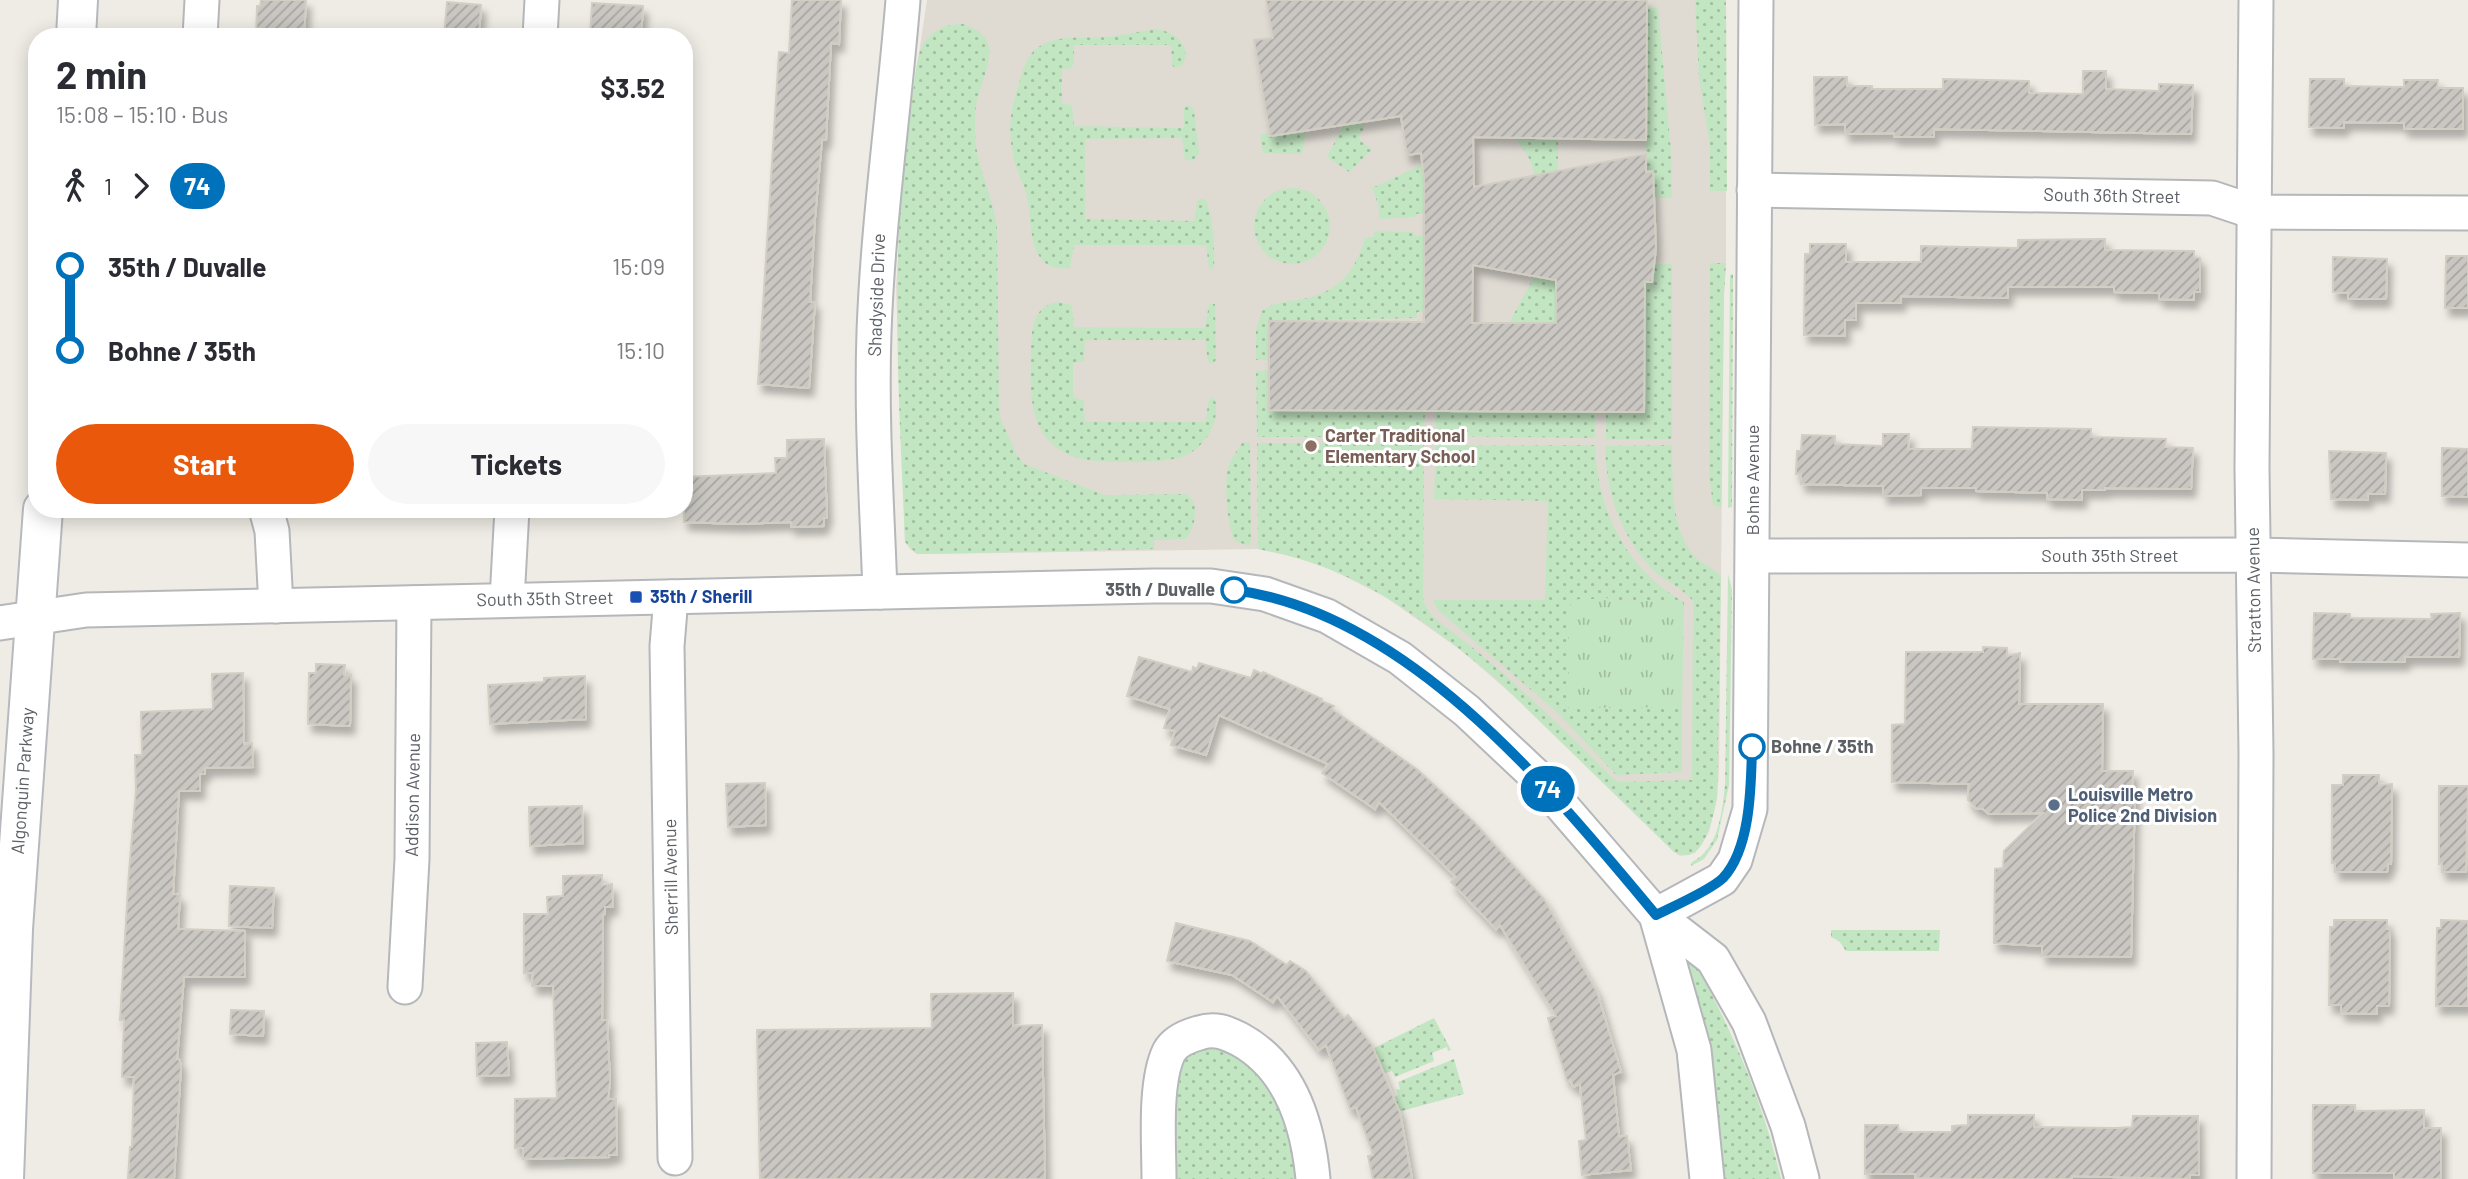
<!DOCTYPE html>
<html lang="en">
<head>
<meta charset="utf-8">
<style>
	:root { --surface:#fff; --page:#f7f7f7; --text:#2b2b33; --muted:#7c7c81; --accent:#ea580c }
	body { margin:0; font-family:Barlow,sans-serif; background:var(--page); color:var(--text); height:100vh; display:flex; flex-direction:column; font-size:26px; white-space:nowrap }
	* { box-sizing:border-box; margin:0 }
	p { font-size:23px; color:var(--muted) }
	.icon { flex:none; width:38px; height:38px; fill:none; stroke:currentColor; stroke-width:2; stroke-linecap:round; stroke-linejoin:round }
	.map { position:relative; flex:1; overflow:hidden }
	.drawer { position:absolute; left:28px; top:28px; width:665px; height:490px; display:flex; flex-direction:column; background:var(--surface); border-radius:28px; box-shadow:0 4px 18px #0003 }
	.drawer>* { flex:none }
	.badge { padding:0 14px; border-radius:23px; font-size:24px; line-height:46px }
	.map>.badge { position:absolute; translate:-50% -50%; box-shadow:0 0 0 4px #fff }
	.legs { display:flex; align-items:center; gap:10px; height:77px; padding:0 28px; font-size:23px }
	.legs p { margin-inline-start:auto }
	.head { display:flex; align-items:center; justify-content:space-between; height:119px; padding:0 28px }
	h1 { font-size:38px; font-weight:700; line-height:52px }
	.action { display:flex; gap:14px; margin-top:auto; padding:14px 28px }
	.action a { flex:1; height:80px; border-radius:42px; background:var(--accent); color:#fff; font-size:28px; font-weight:700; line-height:80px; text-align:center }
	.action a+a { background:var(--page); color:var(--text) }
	ul { padding:0 28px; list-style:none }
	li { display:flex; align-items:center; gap:24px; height:84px; font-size:26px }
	li i { display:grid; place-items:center; width:10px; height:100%; margin:0 9px; background:currentColor }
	li i::after { content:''; width:18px; height:18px; margin:-9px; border:5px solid; border-radius:50%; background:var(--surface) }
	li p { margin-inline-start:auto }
	li:first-child i { background:linear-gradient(#0000 50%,currentColor 0) }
	li:last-child i { background:linear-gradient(currentColor 50%,#0000 0) }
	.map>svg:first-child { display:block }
</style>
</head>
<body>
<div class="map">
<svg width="2468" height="1179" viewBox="0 0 2468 1179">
	<defs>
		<pattern id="grass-dots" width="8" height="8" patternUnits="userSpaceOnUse" patternTransform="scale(1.75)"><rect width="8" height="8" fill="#c3e6c2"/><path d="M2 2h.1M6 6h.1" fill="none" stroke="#a2bea1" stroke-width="1.8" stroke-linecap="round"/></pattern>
		<pattern id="park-tufts" width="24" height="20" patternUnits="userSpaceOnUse" patternTransform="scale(1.75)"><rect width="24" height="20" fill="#c3e6c2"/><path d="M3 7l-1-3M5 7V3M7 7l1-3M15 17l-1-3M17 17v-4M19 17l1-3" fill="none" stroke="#a2bea1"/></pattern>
		<pattern id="building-hatch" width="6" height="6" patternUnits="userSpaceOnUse" patternTransform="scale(1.75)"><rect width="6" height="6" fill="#cac7c2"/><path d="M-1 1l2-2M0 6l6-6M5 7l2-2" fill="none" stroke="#a7a5a1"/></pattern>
		<filter id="shadow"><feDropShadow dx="4.5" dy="8" stdDeviation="3.5" flood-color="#0004"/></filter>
	</defs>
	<rect width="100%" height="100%" fill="#efece5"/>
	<path fill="#dfdbd3" d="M 927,0 L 1726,0 L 1726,263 L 1724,294 L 1719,771 L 1717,798 L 1709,832 L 1695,853 L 1680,856 L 1674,852 L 1523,704 L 1462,651 L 1384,596 L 1332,570 L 1295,557 L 1258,549 L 929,554 L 917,554 L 910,549 L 905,542 L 896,286 L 908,125 Z"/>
	<g fill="url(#grass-dots)">
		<path d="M 1695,0 L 1726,0 L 1727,191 L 1710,191 L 1710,146 L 1699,78 Z"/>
		<path d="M 1647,8 L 1658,8 L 1671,151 L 1672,198 L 1656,198 L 1656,195 L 1653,195 L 1653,172 L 1646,172 Z"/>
		<path d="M 963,24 C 975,28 987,34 989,48 C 991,65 981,84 977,100 C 975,109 975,118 975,127 C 974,162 992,192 997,226 L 999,407 L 1001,420 L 1017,455 L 1024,464 L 1105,495 L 1186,494 C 1201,503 1195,528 1186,539 L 1154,540 L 1154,549 L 929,554 L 917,554 L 905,542 C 899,395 888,248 912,101 C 914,87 916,56 923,44 C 933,29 946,24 963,24 Z"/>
		<path d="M 1154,29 C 1173,30 1194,45 1182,66 L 1175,68 L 1172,65 L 1171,45 L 1074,45 L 1074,64 L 1070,69 L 1062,69 L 1062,103 L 1072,105 L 1074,126 L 1184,128 L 1184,107 L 1189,105 L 1194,110 L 1199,153 L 1193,161 L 1185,160 L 1182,138 L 1085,139 L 1085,219 L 1194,221 L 1198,199 L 1205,199 C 1213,211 1215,252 1214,267 L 1211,270 L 1209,268 L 1206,245 L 1074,245 L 1070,268 C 1026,274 1033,224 1027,197 C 1024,186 1020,177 1016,167 C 1007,137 1009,112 1019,83 C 1022,73 1025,62 1031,54 C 1049,32 1082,39 1107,37 C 1122,35 1138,32 1154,29 Z"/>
		<path d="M 1347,123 L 1348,125 L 1363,123 L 1364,129 L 1358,138 L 1372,150 L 1349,172 L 1327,157 L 1344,124 Z"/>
		<path d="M 1306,130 L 1302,154 L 1263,153 L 1260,135 L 1269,133 L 1270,136 Z"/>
		<path d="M 1515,138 L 1558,138 L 1558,171 L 1535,175 L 1528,156 Z"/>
		<path d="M 1425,163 L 1424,213 L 1415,214 L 1415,217 L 1380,219 L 1378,204 L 1372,188 Z"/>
		<circle cx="1292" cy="226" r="38"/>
		<path d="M 1374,231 L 1414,232 L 1414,235 L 1424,236 L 1424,312 L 1417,312 L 1417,318 L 1270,321 L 1269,360 L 1256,360 L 1256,329 L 1262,311 C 1274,301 1289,302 1303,299 C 1338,293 1357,269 1365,237 L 1374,237 Z"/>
		<path d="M 1710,263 L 1726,263 L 1724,294 L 1721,507 L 1713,505 L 1709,475 Z"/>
		<path d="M 1652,264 L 1672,264 L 1672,439 L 1606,439 L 1606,412 L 1644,412 L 1645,282 L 1652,282 Z"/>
		<path d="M 1733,274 L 1732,507 L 1728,508 L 1730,275 Z"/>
		<path d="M 1534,277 L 1556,280 L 1557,323 L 1509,323 Z"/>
		<path d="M 1058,302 L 1072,305 L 1074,327 L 1205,328 L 1209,304 L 1215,304 L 1216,360 L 1212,364 L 1208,362 L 1205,340 L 1085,340 L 1084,361 L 1073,363 L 1073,397 L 1084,400 L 1085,422 L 1206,422 L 1208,402 L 1212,397 L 1215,399 C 1221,421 1205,447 1185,456 C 1166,464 1093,464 1074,457 C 1062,453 1051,445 1044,435 C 1027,409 1031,375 1031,346 C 1032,325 1034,306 1058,302 Z"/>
		<path d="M 1269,370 L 1269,410 L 1425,411 L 1424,437 L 1257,437 L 1256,371 Z"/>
		<path d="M 1435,411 L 1595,412 L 1595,438 L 1436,436 Z"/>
		<path d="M 1250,442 L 1251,541 L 1249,546 L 1235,541 C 1227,527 1224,484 1228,468 C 1230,460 1237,451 1242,443 Z"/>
		<path d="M 1257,443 L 1424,444 L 1423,598 C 1427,617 1448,628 1463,640 C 1518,683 1567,733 1617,782 L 1692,780 L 1693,601 C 1683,588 1666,582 1654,571 C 1621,538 1606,492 1605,446 L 1672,445 C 1673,479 1670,523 1691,552 C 1699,563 1712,567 1721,576 L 1717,798 C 1713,817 1704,869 1674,852 L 1494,677 C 1444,636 1391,594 1331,570 C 1308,560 1283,554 1258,549 Z"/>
		<path d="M 1595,445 C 1598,512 1625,568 1684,602 L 1610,600 L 1603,596 L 1603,599 L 1579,599 L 1568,611 L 1569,708 L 1682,707 L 1682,772 L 1616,775 L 1558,713 L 1438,610 L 1433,600 L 1545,600 L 1548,501 L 1434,499 L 1436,446 Z"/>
		<path d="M 1728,574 L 1732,590 L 1729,785 L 1717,840 L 1704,859 L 1691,866 L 1692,862 C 1719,849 1722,812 1725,785 Z"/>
		<path d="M 1831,930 L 1940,930 L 1939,951 L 1846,951 L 1839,941 L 1831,937 Z"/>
		<path d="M 1690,959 C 1702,971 1708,986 1715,1001 C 1743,1056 1767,1118 1781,1179 L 1722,1179 L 1687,967 Z"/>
		<path d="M 1434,1018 L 1451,1050 L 1448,1051 L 1447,1047 L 1432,1053 L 1434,1061 L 1395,1077 L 1392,1071 L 1385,1073 L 1372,1049 Z"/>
		<path d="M 1222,1044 L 1258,1072 L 1281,1102 L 1301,1179 L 1172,1179 L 1175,1073 L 1184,1054 Z"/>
		<path d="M 1454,1059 L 1464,1094 L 1398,1112 L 1394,1097 L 1398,1095 L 1396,1090 L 1400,1089 L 1398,1082 Z"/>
	</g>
	<path fill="url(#park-tufts)" d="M 1603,596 L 1610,600 L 1684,602 L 1682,707 L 1568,708 L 1568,611 L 1571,604 L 1579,599 L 1602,599 Z"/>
	<g fill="url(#building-hatch)" stroke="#d3cec3" stroke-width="2" fill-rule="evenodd" filter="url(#shadow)">
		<path d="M 261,0 L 306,0 L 304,37 L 256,37 L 257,6 L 260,6 Z"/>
		<path d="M 792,0 L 841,0 L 839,44 L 831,43 L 826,140 L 822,140 L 815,218 L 810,302 L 815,302 L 809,388 L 758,384 L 779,52 L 789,53 Z"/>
		<path d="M 1266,0 L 1647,0 L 1646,140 L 1473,137 L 1474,187 L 1646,154 L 1646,172 L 1653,171 L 1656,248 L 1652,282 L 1645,282 L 1644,412 L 1269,410 L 1269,321 L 1424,322 L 1424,177 L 1421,153 L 1407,155 L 1401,116 L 1270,136 L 1254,40 L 1273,38 ZM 1473,265 L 1556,280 L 1556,323 L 1472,323 Z"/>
		<path d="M 447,2 L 481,5 L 479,37 L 444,37 Z"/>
		<path d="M 592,3 L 643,6 L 641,37 L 590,37 Z"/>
		<path d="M 2083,71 L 2106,71 L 2106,89 L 2159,91 L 2159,84 L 2193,85 L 2191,134 L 1934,129 L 1934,137 L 1894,137 L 1894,133 L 1845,134 L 1845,124 L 1815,125 L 1814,77 L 1847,77 L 1847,86 L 1872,86 L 1872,89 L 1943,89 L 1943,79 L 2029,81 L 2029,93 L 2083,94 Z"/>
		<path d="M 2310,79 L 2344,79 L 2344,86 L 2404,87 L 2404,80 L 2438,80 L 2437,88 L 2463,88 L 2463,129 L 2404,129 L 2404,123 L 2344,122 L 2344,128 L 2309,127 Z"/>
		<path d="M 2105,239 L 2105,250 L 2194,251 L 2194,257 L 2200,258 L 2200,292 L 2194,292 L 2194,300 L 2159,299 L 2159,293 L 2114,292 L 2114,287 L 2008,287 L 2008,298 L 1901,296 L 1901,303 L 1856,303 L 1856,320 L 1845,320 L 1845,336 L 1804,335 L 1805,254 L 1810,254 L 1810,244 L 1846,244 L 1846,262 L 1921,262 L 1921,246 L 2018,248 L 2018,240 Z"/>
		<path d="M 2446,256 L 2468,256 L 2468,308 L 2445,308 Z"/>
		<path d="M 2333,257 L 2387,259 L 2386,299 L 2348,299 L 2348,293 L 2333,292 Z"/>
		<path d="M 1973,427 L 2091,429 L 2091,437 L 2166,439 L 2165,447 L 2193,448 L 2191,489 L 2105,488 L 2105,490 L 2082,490 L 2082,500 L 2047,499 L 2047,493 L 1976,491 L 1976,488 L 1921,488 L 1921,495 L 1883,496 L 1883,486 L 1801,484 L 1801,474 L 1796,474 L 1797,451 L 1801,451 L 1802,435 L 1835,436 L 1835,444 L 1883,446 L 1883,434 L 1909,434 L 1908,449 L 1972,449 Z"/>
		<path d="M 824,439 L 827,518 L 824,518 L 824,526 L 791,527 L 791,522 L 740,524 L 684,522 L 684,477 L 776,473 L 775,458 L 787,458 L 787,440 Z"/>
		<path d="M 2442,448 L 2468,449 L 2468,497 L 2442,496 Z"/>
		<path d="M 2329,451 L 2386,453 L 2385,494 L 2368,494 L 2368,500 L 2331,499 Z"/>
		<path d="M 2314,613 L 2350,614 L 2350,618 L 2432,619 L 2431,614 L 2460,613 L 2459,657 L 2405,657 L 2405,662 L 2340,662 L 2340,659 L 2313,659 Z"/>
		<path d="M 1983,647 L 2007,648 L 2007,656 L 2020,653 L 2019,704 L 2103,704 L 2102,771 L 2133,771 L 2132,791 L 2135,792 L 2131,957 L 2042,956 L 2042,946 L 1994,943 L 1995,869 L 2003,868 L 2004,851 L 2043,813 L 1989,814 L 1983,809 L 1977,809 L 1968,800 L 1969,784 L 1892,782 L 1892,725 L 1905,724 L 1906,652 L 1983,652 Z"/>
		<path d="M 1139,657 L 1192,672 L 1193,667 L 1197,669 L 1199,663 L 1251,678 L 1254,670 L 1262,674 L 1263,672 L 1322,699 L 1321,701 L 1334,706 L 1332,709 L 1418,770 L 1474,822 L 1544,899 L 1597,992 L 1621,1072 L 1613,1075 L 1619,1137 L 1627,1136 L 1631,1170 L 1582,1175 L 1579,1141 L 1586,1140 L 1580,1084 L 1573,1087 L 1571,1080 L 1567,1081 L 1548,1018 L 1556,1016 L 1500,925 L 1496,929 L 1451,882 L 1456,877 L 1379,802 L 1375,809 L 1322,773 L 1328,764 L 1219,715 L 1206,755 L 1171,745 L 1175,731 L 1164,728 L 1170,709 L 1127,696 Z"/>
		<path d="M 316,664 L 345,665 L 344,675 L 351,675 L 350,726 L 308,724 L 309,673 L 316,673 Z"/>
		<path d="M 243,673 L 244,744 L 252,743 L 253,767 L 205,768 L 205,774 L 200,774 L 200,791 L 179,791 L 173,894 L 180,895 L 178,929 L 245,931 L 245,977 L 184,977 L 177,1059 L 179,1059 L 181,1066 L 174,1179 L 128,1179 L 130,1147 L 132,1147 L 134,1077 L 122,1077 L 124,1020 L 120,1020 L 129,871 L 136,790 L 135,755 L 142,755 L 141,712 L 213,709 L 212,674 Z"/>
		<path d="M 585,676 L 586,719 L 490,724 L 488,685 L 544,682 L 544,678 Z"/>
		<path d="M 2343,775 L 2379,775 L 2379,785 L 2392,784 L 2391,864 L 2388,864 L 2387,872 L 2335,872 L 2335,863 L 2332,863 L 2332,785 L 2343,785 Z"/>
		<path d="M 765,783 L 766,825 L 728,827 L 726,784 Z"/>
		<path d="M 2439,786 L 2468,786 L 2466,872 L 2442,872 L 2442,863 L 2439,864 Z"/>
		<path d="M 582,806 L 583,843 L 530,846 L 529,807 Z"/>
		<path d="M 602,875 L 602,885 L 612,884 L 613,907 L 605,907 L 605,914 L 603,915 L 602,1020 L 607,1020 L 610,1081 L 608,1099 L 616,1099 L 617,1155 L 609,1155 L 609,1157 L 523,1159 L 523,1148 L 515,1148 L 515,1099 L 557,1098 L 553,986 L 532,986 L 533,973 L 524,973 L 524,914 L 548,914 L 547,897 L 563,896 L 563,876 Z"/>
		<path d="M 230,886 L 274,888 L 272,928 L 229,926 Z"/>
		<path d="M 2334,920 L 2387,920 L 2387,929 L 2390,929 L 2389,1006 L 2377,1006 L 2377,1014 L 2341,1013 L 2341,1005 L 2329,1005 L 2330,927 L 2334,927 Z"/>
		<path d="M 2441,920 L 2468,921 L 2468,1006 L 2436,1006 L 2437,928 L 2441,928 Z"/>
		<path d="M 1176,923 L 1250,941 L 1287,965 L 1290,961 L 1306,971 L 1344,1018 L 1348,1015 L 1372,1045 L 1400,1113 L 1412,1179 L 1373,1179 L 1368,1156 L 1373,1155 L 1356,1107 L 1350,1109 L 1326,1045 L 1319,1050 L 1277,996 L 1273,1002 L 1232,975 L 1167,961 Z"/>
		<path d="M 1013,993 L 1013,1026 L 1042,1025 L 1045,1179 L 760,1179 L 757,1030 L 932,1028 L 931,994 Z"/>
		<path d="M 231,1010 L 264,1011 L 263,1036 L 230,1034 Z"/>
		<path d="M 507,1042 L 509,1075 L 477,1076 L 476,1043 Z"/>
		<path d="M 2313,1105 L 2355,1105 L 2355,1111 L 2424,1110 L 2424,1128 L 2441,1128 L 2441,1179 L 2394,1179 L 2394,1173 L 2313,1173 Z"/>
		<path d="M 1968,1115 L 2034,1115 L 2034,1127 L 2116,1128 L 2132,1127 L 2133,1116 L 2198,1116 L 2199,1175 L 2190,1175 L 2190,1179 L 2072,1176 L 2072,1179 L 1961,1179 L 1915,1178 L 1915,1174 L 1865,1174 L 1865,1125 L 1898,1125 L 1899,1132 L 1952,1132 L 1952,1126 L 1968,1125 Z"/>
	</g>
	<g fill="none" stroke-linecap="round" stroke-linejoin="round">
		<defs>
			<g id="street">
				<path d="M 200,37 L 202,0"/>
				<path d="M 540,37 L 542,0"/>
				<path d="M 1754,190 L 2212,198 L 2254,212 L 2468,213"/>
				<path d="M 266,509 L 272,531 L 276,606"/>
				<path d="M 1753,556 L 2254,555 L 2468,560"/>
				<path d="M 880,592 C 877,506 871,419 874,332 C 878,221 894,111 903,0"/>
				<path d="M 671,597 L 667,646 L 675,1158"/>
				<path d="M 507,600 L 512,509"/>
				<path d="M 0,623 L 86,610 L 1154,586 L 1211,586 L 1265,594 L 1327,616 L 1400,658 L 1467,711 L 1536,776 L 1656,915 L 1713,959 L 1749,1022 L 1788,1126 L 1802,1179"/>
				<path d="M 1656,915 L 1722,879 L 1735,860 L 1750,809 L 1756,0"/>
				<path d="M 1656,915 L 1694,1050 L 1707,1179"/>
				<path d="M 405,987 L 412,859 L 414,603"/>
				<path d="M 1159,1179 C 1159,1144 1154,1083 1169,1052 C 1175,1041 1188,1036 1199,1033 C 1215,1028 1225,1032 1239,1039 C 1291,1067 1308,1125 1313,1179"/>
				<path d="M 2254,1179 L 2256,753 L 2252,468 L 2256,0"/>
			</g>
			<g id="secondary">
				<path d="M 76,37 L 78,0"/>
				<path d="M 4,1179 L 13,929 L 43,509"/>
			</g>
		</defs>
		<use href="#street" stroke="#b5b7bb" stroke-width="37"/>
		<use href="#secondary" stroke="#b6b9be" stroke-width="42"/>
		<use href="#street" stroke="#fff" stroke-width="33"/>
		<use href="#secondary" stroke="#fff" stroke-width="38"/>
	</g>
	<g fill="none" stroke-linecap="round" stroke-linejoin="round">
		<defs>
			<path id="line-1" d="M 1234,590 C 1408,613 1550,788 1656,915 C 1672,907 1711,890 1723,878 C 1751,848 1751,785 1752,747"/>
		</defs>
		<use href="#line-1" stroke="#fff" stroke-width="16"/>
		<use href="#line-1" stroke="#0072bc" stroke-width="10"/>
	</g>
	<circle fill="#8d6e63" stroke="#fff" stroke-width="2.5" cx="1311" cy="446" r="7"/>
	<g fill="#fff" stroke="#0072bc" stroke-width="3.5">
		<circle cx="1234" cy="590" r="12"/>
		<circle cx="1752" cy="747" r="12"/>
	</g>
	<rect fill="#1a4fb4" stroke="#fff" stroke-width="2.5" x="629" y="590" width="14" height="14" rx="3.5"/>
	<circle fill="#5c6f8a" stroke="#fff" stroke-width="2.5" cx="2054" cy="805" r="7"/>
	<g text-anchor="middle" stroke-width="6" stroke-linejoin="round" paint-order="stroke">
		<g font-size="18" fill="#5c6065" stroke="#fff">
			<text transform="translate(2112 196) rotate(1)" y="6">South 36th Street</text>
			<text transform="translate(877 295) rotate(-88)" y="6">Shadyside Drive</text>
			<text transform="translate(1753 480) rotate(-90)" y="6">Bohne Avenue</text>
			<text x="2110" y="562">South 35th Street</text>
			<text transform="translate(2254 590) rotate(-91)" y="6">Stratton Avenue</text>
			<text transform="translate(545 599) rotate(-1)" y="6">South 35th Street</text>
			<text transform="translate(23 781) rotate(-86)" y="6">Algonquin Parkway</text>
			<text transform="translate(413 795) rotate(-89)" y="6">Addison Avenue</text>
			<text transform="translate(671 877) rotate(-91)" y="6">Sherrill Avenue</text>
		</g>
		<g font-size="18" font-weight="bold" fill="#785e54" stroke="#fff" text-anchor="start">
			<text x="1325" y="442">Carter Traditional<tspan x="1325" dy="21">Elementary School</tspan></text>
		</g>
		<g font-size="18" font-weight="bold" fill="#5c6065" stroke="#fff" text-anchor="end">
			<text x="1215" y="596">35th / Duvalle</text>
			<text x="1771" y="753" text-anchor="start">Bohne / 35th</text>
		</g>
		<g font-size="18" font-weight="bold" fill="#164399" stroke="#fff" text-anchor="start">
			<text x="650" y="603">35th / Sherill</text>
		</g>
		<g font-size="18" font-weight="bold" fill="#4e5e75" stroke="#fff" text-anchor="start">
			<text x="2068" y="801">Louisville Metro<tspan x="2068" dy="21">Police 2nd Division</tspan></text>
		</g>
	</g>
</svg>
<b class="badge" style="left:1548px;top:789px;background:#0072bc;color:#fff">74</b>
<section class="drawer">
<div class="head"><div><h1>2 min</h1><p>15:08 – 15:10 · Bus</p></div><b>$3.52</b></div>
<div class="legs"><svg class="icon" aria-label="walk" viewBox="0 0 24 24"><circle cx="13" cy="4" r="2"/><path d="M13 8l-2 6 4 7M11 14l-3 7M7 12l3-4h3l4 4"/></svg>1<svg class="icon" aria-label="forward" viewBox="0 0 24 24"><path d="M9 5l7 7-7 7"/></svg><b class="badge" style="background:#0072bc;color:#fff">74</b></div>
<ul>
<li><i style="color:#0072bc"></i><b>35th / Duvalle</b><p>15:09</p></li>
<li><i style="color:#0072bc"></i><b>Bohne / 35th</b><p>15:10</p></li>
</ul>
<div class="action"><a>Start</a><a>Tickets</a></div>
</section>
</div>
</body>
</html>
